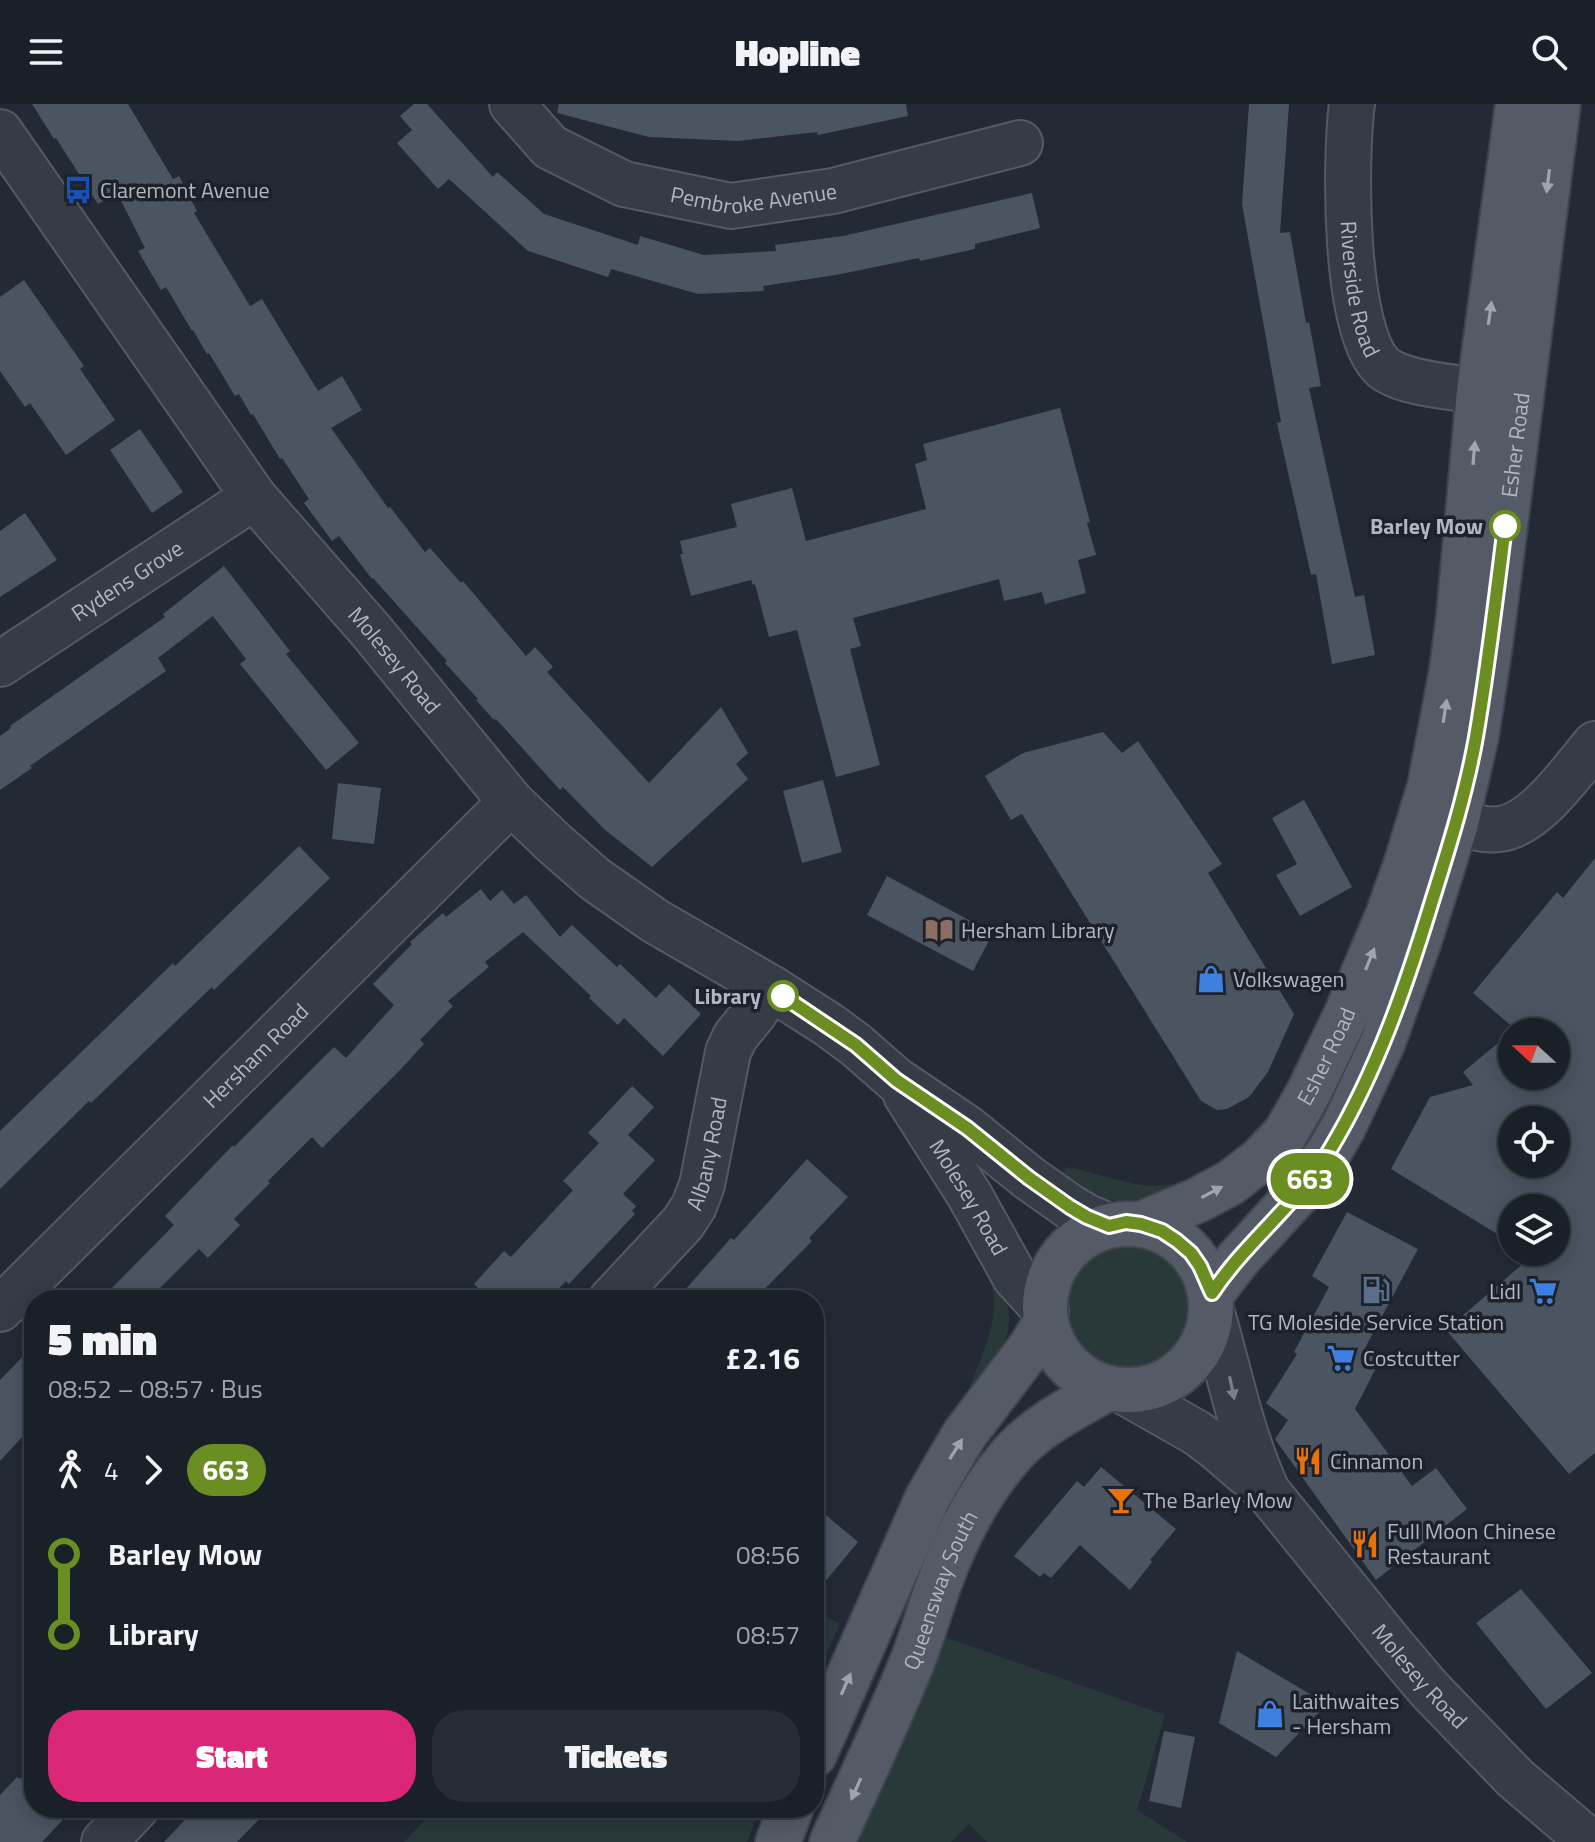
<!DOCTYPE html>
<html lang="en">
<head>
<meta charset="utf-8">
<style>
	:root { --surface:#1a2028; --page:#272d34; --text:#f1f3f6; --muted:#9fa3a8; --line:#383e45; --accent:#db2777 }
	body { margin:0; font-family:"Titillium Web",sans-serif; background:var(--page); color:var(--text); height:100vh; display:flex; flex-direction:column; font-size:30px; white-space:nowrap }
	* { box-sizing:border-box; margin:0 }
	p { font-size:26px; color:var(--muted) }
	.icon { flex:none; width:44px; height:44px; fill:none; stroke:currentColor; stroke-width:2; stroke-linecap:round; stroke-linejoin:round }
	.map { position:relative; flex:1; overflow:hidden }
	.details { position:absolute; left:24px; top:1186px; width:800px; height:528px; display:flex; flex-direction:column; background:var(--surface); border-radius:32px; box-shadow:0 4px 20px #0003,0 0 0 2px var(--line) }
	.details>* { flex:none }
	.badge { padding:0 16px; border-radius:26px; font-size:28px; line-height:52px }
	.needle { width:52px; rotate:291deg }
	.fabs { position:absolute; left:1498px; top:914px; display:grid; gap:16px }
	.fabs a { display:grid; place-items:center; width:72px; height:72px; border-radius:50%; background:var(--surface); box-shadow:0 4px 20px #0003,0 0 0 2px var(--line); font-size:40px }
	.map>.badge { position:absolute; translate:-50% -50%; box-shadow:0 0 0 4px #fff }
	.legs { display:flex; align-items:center; gap:12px; height:88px; padding:0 24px; font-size:26px }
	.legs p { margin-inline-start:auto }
	.head { display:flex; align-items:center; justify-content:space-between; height:136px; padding:0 24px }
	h1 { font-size:44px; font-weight:800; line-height:60px }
	.primary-button { display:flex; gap:16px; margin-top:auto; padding:16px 24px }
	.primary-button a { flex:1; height:92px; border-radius:32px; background:var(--accent); color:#fff; font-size:32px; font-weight:800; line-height:92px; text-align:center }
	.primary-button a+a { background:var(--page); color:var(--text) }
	ul { padding:0 24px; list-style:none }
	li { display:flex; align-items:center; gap:28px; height:80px; font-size:30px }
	li i { display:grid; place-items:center; width:12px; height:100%; margin:0 10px; background:currentColor }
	li i::after { content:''; width:20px; height:20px; margin:-10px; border:6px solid; border-radius:50%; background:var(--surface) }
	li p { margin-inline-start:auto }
	li:first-child i { background:linear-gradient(#0000 50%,currentColor 0) }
	li:last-child i { background:linear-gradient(currentColor 50%,#0000 0) }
	header { display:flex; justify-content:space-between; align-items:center; height:104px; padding:0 24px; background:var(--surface); font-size:36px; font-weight:800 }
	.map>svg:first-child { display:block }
</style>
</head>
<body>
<header><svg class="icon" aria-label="menu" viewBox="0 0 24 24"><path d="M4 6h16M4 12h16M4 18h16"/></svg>Hopline<svg class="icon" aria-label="search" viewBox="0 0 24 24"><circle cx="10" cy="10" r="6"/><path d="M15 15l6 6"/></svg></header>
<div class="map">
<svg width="1595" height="1738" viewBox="0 0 1595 1738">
	<rect width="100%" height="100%" fill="#232a35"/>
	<g fill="#29393a">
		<path d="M 1069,1063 L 1130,1079 L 1147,1082 L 1174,1080 L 1175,1083 C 1124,1105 1106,1100 1060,1073 L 1061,1068 Z"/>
		<circle cx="1129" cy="1204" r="63"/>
		<path d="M 984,1154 C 992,1168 1003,1183 1007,1199 C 1017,1239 985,1275 961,1304 C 972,1274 993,1234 994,1203 C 994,1186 989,1170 984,1154 Z"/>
		<path d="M 814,1506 L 840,1520 L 814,1578 Z"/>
		<path d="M 945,1533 L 1165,1611 L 1137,1706 L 1187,1738 L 987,1738 L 969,1720 L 951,1738 L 843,1738 Z"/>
		<path d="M 436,1704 L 760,1704 L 747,1738 L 404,1738 Z"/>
	</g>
	<g fill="#4b5461" fill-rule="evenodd">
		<path d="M 32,0 L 128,0 L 173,75 L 179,72 L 197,107 L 194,109 L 250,202 L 262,195 L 318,287 L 342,272 L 362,306 L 331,324 L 388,404 L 390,403 L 425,448 L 430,444 L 461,479 L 463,477 L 526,552 L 535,543 L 553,563 L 547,568 L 649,679 L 721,603 L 748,649 L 736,660 L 748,675 L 652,763 L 604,725 L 563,683 L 560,686 L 496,615 L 494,616 L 476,596 L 478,595 L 445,559 L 447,557 L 373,474 L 372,475 L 339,432 L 332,437 L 304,399 L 309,395 L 282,354 L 280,355 L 253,310 L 251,311 L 239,290 L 235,292 L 209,249 L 207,250 L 193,226 L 192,227 L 166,183 L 161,186 L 138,147 L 145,144 L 117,89 L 98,100 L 56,34 L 54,35 Z"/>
		<path d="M 414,0 L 427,0 L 493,73 L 497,68 L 544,110 L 638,141 L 640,132 L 704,151 L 776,147 L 775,141 L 843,132 L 1032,89 L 1040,124 L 975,140 L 975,145 L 920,157 L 919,154 L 836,171 L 763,182 L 764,187 L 698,190 L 611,165 L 608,173 L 528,147 L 449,75 L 438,85 L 397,39 L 412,26 L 400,12 Z"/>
		<path d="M 559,0 L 906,0 L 908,12 L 818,31 L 817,28 L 738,37 L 649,33 L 557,9 Z"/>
		<path d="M 1249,0 L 1289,0 L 1280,129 L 1290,128 L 1306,219 L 1309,218 L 1321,282 L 1309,284 L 1355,493 L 1364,491 L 1375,551 L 1332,560 L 1316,470 L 1311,471 L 1277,319 L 1281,318 L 1242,100 Z"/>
		<path d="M 24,176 L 84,262 L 80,265 L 115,316 L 66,351 L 30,299 L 25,303 L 0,267 L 0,193 Z"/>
		<path d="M 1060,304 L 1090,418 L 1087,419 L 1096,451 L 1078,456 L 1086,489 L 1045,500 L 1042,488 L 1004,497 L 999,475 L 853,514 L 861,542 L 850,545 L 880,661 L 836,673 L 797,526 L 769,533 L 755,480 L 753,481 L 751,476 L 691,492 L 680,450 L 683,450 L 680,437 L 737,423 L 731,400 L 792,384 L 806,437 L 926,405 L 915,360 L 927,356 L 923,340 Z"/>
		<path d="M 140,325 L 183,388 L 152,409 L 110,346 Z"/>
		<path d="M 25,409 L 57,456 L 0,493 L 0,427 Z"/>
		<path d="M 224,462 L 290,547 L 286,550 L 359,639 L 326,666 L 240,560 L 246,555 L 213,512 L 158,554 L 166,567 L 30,662 L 32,664 L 0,686 L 0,632 L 11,624 L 10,622 L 165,513 L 163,510 Z"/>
		<path d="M 1103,628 L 1122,649 L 1138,637 L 1222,760 L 1208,769 L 1294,910 L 1268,968 L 1249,993 L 1227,1005 L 1217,1006 L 1201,997 L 1022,710 L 1011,716 L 985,672 L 1023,649 Z"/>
		<path d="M 823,676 L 842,748 L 802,759 L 783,687 Z"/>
		<path d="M 338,679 L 381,684 L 374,740 L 332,735 Z"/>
		<path d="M 1304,696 L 1352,783 L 1300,812 L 1276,771 L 1297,760 L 1272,714 Z"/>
		<path d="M 299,742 L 330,774 L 214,886 L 212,883 L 91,999 L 89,997 L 0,1085 L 0,1027 L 173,859 L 175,862 Z"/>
		<path d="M 1595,754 L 1595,1349 L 1569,1370 L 1446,1226 L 1533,1151 L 1527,1148 L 1556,1148 L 1556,1104 L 1512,1104 L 1512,1139 L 1391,1065 L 1430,993 L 1473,981 L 1463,968 L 1515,925 L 1473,889 L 1557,788 L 1563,794 ZM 1512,928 L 1556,928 L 1556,972 L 1512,972 ZM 1512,1016 L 1556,1016 L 1556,1060 L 1512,1060 Z"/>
		<path d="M 887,772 L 993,829 L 973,867 L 867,811 Z"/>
		<path d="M 481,785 L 490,797 L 502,786 L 514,800 L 526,791 L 560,833 L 572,821 L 617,863 L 620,860 L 656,894 L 669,880 L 701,910 L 663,952 L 624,914 L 618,921 L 589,894 L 591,892 L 523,828 L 485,858 L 489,863 L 448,897 L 453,902 L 420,936 L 424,940 L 401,965 L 322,1044 L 312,1033 L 268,1077 L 270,1079 L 234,1115 L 240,1121 L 208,1154 L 199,1145 L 148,1196 L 100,1196 L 174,1121 L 165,1112 L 233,1041 L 234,1043 L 334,943 L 346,954 L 394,901 L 373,880 L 412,840 L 410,838 L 443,809 L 446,813 Z"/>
		<path d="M 632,982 L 654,1003 L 628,1031 L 655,1056 L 623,1090 L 636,1102 L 632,1107 L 635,1110 L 569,1180 L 566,1177 L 548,1196 L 491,1196 L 474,1180 L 504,1147 L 511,1153 L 573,1086 L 563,1077 L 599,1039 L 588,1029 Z"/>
		<path d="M 807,1055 L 848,1093 L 809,1134 L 812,1137 L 754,1196 L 676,1196 L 731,1134 L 734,1136 Z"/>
		<path d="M 1347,1108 L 1418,1145 L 1364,1246 L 1380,1256 L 1355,1305 L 1412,1382 L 1436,1364 L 1467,1405 L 1376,1476 L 1275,1335 L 1288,1316 L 1266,1299 L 1297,1250 L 1294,1248 L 1329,1183 L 1312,1172 Z"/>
		<path d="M 34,1241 L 34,1320 L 0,1357 L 0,1276 Z"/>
		<path d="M 1101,1363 L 1176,1425 L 1150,1456 L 1152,1458 L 1130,1486 L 1080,1441 L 1051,1474 L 1044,1469 L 1040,1473 L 1014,1452 L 1077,1377 L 1084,1383 Z"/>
		<path d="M 814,1401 L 858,1438 L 814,1491 Z"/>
		<path d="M 1521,1485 L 1592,1569 L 1546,1605 L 1476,1519 Z"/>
		<path d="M 1237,1547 L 1327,1600 L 1276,1653 L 1219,1619 Z"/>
		<path d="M 1164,1627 L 1195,1633 L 1181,1704 L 1149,1697 Z"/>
		<path d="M 34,1661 L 34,1704 L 74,1704 L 42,1738 L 0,1738 L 0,1691 L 17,1673 L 20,1675 Z"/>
		<path d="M 196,1704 L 270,1704 L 237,1738 L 164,1738 Z"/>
	</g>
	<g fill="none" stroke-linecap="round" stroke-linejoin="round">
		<defs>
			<g id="minor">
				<path id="s1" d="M 512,0 L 550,43 L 624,80 L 731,102 L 833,87 L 1020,39"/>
				<path id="s2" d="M 1352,0 C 1345,51 1343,231 1384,264 C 1404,280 1454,283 1479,287"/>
				<path id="s3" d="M 0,28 L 254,393 L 372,528 L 511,698 L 555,740 L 595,775 L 655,817 L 771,884 L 829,921 L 856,941 L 896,976 L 967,1024 L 1029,1074 L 1070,1103 L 1087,1113 L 1109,1122"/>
				<path id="s4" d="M 0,560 L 254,393"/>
				<path d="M 1456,719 C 1470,722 1485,727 1499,725 C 1536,721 1572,667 1595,640"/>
				<path id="s5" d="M 906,991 L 970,1092 L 1015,1173 L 1046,1207"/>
				<path id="s6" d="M 611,1196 L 683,1119 L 694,1102 L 702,1081 L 728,948 L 735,933 L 755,908 L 771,884"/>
				<path id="s7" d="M 0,1205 L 511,698"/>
				<path d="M 1212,1209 C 1229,1267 1240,1326 1265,1382"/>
				<path id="s8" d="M 1123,1287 L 1197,1329 L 1217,1344 L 1267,1387 L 1391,1540 L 1429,1585 L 1515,1674 L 1590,1738"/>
				<path d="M 104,1738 L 136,1704"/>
			</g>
			<g id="major">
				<path id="s9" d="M 1141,1120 L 1198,1096 L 1230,1079 L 1260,1056 L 1285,1030 L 1309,988 L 1346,911 L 1388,811 L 1406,761 L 1430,682 L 1452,566 L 1459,511 L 1479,287 L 1518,0"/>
				<circle cx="1128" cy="1203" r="83"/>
				<path id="s10" d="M 1212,1189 L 1238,1155 L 1303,1084 L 1329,1048 L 1344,1022 L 1383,938 L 1420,834 L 1456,719 L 1476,633 L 1490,541 L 1558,0"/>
				<path d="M 814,1651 L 928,1393 L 964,1331 L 1030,1244 L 1046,1218"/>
				<path d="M 778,1738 L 791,1704"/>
				<path id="s11" d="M 832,1738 C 859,1679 887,1620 911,1561 C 922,1534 929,1507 939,1480 C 956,1433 980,1386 1013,1349 C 1039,1320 1075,1303 1108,1284"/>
			</g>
		</defs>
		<use href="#minor" stroke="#545964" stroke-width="48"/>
		<use href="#major" stroke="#3f454f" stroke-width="48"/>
		<use href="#minor" stroke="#363c46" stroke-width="44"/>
		<use href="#major" stroke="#545b66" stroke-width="44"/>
	</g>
	<defs><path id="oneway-solid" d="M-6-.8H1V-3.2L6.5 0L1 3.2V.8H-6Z" transform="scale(2)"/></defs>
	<g fill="#9ea4b0">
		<use href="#oneway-solid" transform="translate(1548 77) rotate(97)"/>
		<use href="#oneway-solid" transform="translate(1490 209) rotate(-82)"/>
		<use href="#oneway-solid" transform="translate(1474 349) rotate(-85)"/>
		<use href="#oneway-solid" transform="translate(1445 607) rotate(-81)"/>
		<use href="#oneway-solid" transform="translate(1370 855) rotate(-68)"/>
		<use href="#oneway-solid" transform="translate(1212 1088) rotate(-28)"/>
		<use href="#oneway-solid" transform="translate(956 1345) rotate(-58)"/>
		<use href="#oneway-solid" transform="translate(846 1580) rotate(-66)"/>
		<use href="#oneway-solid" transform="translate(856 1685) rotate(114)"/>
	</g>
	<use fill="#7a7f8a" href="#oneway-solid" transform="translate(1232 1284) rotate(78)"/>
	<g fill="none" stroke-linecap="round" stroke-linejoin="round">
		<defs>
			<path id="line-1" d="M 783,892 L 856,941 L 896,976 L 967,1024 L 1029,1074 L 1070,1103 L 1087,1113 L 1109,1122 L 1126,1118 L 1141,1120 L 1162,1127 L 1177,1137 L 1191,1149 L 1200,1162 L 1212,1189 C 1247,1136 1299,1099 1331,1044 C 1377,967 1406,882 1432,797 C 1449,743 1466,689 1476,633 C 1488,563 1496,493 1505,422"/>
		</defs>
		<use href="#line-1" stroke="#fff" stroke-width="18"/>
		<use href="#line-1" stroke="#6b8e23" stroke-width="12"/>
	</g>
	<defs>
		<symbol id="bus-bare" viewBox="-9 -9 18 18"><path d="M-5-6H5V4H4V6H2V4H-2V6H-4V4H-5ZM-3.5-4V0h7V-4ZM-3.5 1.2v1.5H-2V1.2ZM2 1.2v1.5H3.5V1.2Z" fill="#1a4fb4" stroke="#1c212a" stroke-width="2.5" paint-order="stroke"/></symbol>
		<symbol id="library-bare" viewBox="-9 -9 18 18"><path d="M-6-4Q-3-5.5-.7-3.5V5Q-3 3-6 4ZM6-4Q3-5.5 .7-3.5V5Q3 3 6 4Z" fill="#8d6e63" stroke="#1c212a" stroke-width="2.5" paint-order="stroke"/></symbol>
		<symbol id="shop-bare" viewBox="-9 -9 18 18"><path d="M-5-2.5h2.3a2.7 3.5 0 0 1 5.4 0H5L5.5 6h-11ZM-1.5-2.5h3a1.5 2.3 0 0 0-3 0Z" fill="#3f7fe0" stroke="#1c212a" stroke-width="2.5" paint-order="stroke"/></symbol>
		<symbol id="fuel-bare" viewBox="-9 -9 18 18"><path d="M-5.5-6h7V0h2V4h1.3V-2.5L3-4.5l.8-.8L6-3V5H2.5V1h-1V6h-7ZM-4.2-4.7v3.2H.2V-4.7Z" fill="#5c6f8a" stroke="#1c212a" stroke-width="2.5" paint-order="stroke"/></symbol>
		<symbol id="supermarket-bare" viewBox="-9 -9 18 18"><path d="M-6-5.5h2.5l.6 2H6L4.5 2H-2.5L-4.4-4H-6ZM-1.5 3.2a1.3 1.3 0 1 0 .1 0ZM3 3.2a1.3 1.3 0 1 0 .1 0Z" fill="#3f7fe0" stroke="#1c212a" stroke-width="2.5" paint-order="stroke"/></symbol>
		<symbol id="restaurant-bare" viewBox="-9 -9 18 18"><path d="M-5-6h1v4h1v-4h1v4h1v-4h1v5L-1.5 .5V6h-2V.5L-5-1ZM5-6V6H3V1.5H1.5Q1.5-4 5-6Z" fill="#e8710a" stroke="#1c212a" stroke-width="2.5" paint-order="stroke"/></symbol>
		<symbol id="bar-bare" viewBox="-9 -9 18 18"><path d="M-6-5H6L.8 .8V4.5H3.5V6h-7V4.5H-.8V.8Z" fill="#e8710a" stroke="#1c212a" stroke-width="2.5" paint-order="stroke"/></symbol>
	</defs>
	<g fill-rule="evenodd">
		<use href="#bus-bare" x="58" y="66" width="40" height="40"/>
		<use href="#library-bare" x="919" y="806" width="40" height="40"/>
		<use href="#shop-bare" x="1191" y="855" width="40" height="40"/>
		<use href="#fuel-bare" x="1356" y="1166" width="40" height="40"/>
		<use href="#supermarket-bare" x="1523" y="1167" width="40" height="40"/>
		<use href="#supermarket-bare" x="1321" y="1234" width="40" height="40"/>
		<use href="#restaurant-bare" x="1288" y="1337" width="40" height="40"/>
		<use href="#bar-bare" x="1101" y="1376" width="40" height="40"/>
		<use href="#restaurant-bare" x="1345" y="1420" width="40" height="40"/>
		<use href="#shop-bare" x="1250" y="1590" width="40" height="40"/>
	</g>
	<g fill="#fff" stroke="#6b8e23" stroke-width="4">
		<circle cx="1505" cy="422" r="14"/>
		<circle cx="783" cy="892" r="14"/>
	</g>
	<g text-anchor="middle" stroke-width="7" stroke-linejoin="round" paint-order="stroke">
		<g font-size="22" fill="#b1b6c2" stroke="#1c212a">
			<text dy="8" stroke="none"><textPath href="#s1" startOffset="272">Pembroke Avenue</textPath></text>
			<text dy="8" stroke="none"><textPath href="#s2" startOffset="186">Riverside Road</textPath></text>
			<text dy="8" stroke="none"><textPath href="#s10" startOffset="920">Esher Road</textPath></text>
			<text dy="8" stroke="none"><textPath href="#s4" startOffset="152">Rydens Grove</textPath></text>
			<text dy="8" stroke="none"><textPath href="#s3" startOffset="660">Molesey Road</textPath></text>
			<text dy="8" stroke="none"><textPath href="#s7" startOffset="360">Hersham Road</textPath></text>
			<text dy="8" stroke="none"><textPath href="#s9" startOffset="260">Esher Road</textPath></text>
			<text dy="8" stroke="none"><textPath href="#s6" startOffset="180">Albany Road</textPath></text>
			<text dy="8" stroke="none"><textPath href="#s5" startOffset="120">Molesey Road</textPath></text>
			<text dy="8" stroke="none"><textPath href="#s11" startOffset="274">Queensway South</textPath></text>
			<text dy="8" stroke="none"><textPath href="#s8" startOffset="416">Molesey Road</textPath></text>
		</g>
		<g font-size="22" fill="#b1b6c2" stroke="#1c212a" text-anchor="start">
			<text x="100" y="94">Claremont Avenue</text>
			<text x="961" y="834">Hersham Library</text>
			<text x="1233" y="883">Volkswagen</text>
			<text x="1521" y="1195" text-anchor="end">Lidl</text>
			<text x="1376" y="1226" text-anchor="middle">TG Moleside Service Station</text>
			<text x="1363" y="1262">Costcutter</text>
			<text x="1330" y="1365">Cinnamon</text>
			<text x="1143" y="1404">The Barley Mow</text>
			<text x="1387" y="1435">Full Moon Chinese<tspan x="1387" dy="25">Restaurant</tspan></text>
			<text x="1292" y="1605">Laithwaites<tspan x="1292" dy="25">- Hersham</tspan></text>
		</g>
		<g font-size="22" font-weight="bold" fill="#b1b6c2" stroke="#1c212a" text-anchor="end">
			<text x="1483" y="430">Barley Mow</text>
			<text x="761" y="900">Library</text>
		</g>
	</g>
</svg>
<div class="fabs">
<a><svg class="needle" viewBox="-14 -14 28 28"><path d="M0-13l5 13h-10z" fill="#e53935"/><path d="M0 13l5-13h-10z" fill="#9fa3a8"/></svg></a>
<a><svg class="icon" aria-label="locate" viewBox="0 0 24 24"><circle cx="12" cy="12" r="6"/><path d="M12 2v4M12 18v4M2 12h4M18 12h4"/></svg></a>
<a><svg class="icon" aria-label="layers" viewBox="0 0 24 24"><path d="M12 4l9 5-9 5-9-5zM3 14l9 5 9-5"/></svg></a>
</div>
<b class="badge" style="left:1310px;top:1075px;background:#6b8e23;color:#fff">663</b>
<section class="details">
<div class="head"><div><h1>5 min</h1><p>08:52 – 08:57 · Bus</p></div><b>£2.16</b></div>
<div class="legs"><svg class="icon" aria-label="walk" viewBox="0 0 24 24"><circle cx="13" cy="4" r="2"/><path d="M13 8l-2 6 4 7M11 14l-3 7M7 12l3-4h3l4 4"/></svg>4<svg class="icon" aria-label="forward" viewBox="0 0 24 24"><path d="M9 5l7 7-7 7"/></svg><b class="badge" style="background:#6b8e23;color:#fff">663</b></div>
<ul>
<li><i style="color:#6b8e23"></i><b>Barley Mow</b><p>08:56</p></li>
<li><i style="color:#6b8e23"></i><b>Library</b><p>08:57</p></li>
</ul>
<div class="primary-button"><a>Start</a><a>Tickets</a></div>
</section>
</div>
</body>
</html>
